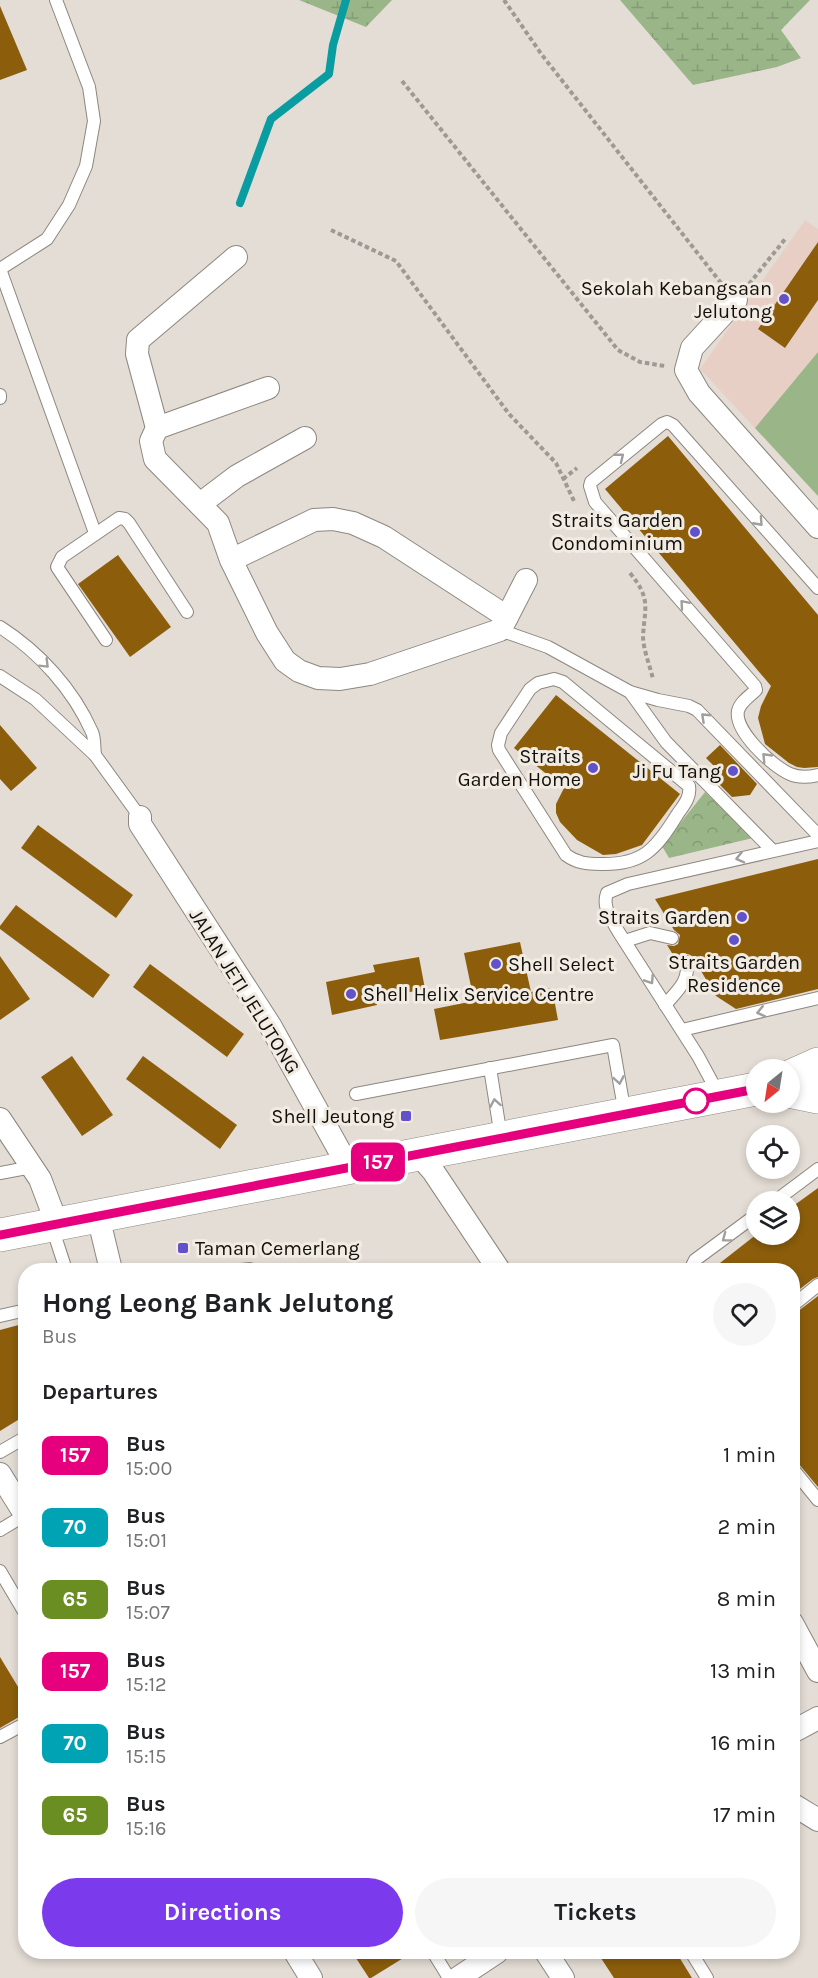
<!DOCTYPE html>
<html lang="en">
<head>
<meta charset="utf-8">
<style>
	:root { --surface:#fff; --page:#f6f6f6; --text:#202124; --muted:#757577; --accent:#7c3aed }
	body { margin:0; font-family:Karla,sans-serif; background:var(--page); color:var(--text); height:100vh; display:flex; flex-direction:column; font-size:22px; white-space:nowrap }
	* { box-sizing:border-box; margin:0 }
	p { font-size:20px; color:var(--muted) }
	.icon { flex:none; width:33px; height:33px; fill:none; stroke:currentColor; stroke-width:2; stroke-linecap:round; stroke-linejoin:round }
	.map { position:relative; flex:1; overflow:hidden }
	.drawer { position:absolute; left:18px; top:1263px; width:782px; height:696px; display:flex; flex-direction:column; background:var(--surface); border-radius:24px; box-shadow:0 3px 9px #0003 }
	.drawer>* { flex:none }
	.badge { padding:0 12px; border-radius:9px; font-size:21px; line-height:39px }
	.needle { width:39px; rotate:210deg }
	.buttons { position:absolute; left:746px; top:1059px; display:grid; gap:12px }
	.buttons a { display:grid; place-items:center; width:54px; height:54px; border-radius:50%; background:var(--surface); box-shadow:0 3px 9px #0003; font-size:30px }
	.map>.badge { position:absolute; translate:-50% -50%; box-shadow:0 0 0 3px #fff }
	h2 { padding:0 24px; font-size:22px; line-height:54px }
	.round { display:grid; place-items:center; flex:none; width:63px; height:63px; border-radius:32px; background:var(--page) }
	.overview { display:flex; align-items:center; justify-content:space-between; height:102px; padding:0 24px }
	h1 { font-size:28px; font-weight:700; line-height:45px }
	.button { display:flex; gap:12px; margin-top:auto; padding:12px 24px }
	.button a { flex:1; height:69px; border-radius:36px; background:var(--accent); color:#fff; font-size:24px; font-weight:700; line-height:69px; text-align:center }
	.button a+a { background:var(--page); color:var(--text) }
	ul { padding:0; list-style:none }
	li { display:flex; align-items:center; gap:18px; height:72px; padding:0 24px }
	li div { flex:1 }
	li b { display:block; font-size:22px }
	li em { font-style:normal }
	li .badge { min-width:66px; font-weight:700; text-align:center }
	.map>svg:first-child { display:block }
</style>
</head>
<body>
<div class="map">
<svg width="818" height="1978" viewBox="0 0 818 1978">
	<defs>
		<pattern id="wetland-marsh" width="20" height="14" patternUnits="userSpaceOnUse" patternTransform="scale(1.5)"><rect width="20" height="14" fill="#9ab688"/><path d="M1 5h8M5 5V1M11 12h8M15 12V8" fill="none" stroke="#849b74"/></pattern>
		<pattern id="park-crowns" width="20" height="18" patternUnits="userSpaceOnUse" patternTransform="scale(1.5)"><rect width="20" height="18" fill="#9ab688"/><path d="M2 6a3 3 0 1 1 6 0M12 15a3 3 0 1 1 6 0" fill="none" stroke="#849b74"/></pattern>
	</defs>
	<rect width="100%" height="100%" fill="#e4ddd5"/>
	<path fill="#e7cfc6" d="M 805,220 L 818,229 L 818,496 L 700,369 Z"/>
	<path fill="#9ab688" d="M 818,352 L 818,496 L 755,428 Z"/>
	<g fill="url(#wetland-marsh)">
		<path d="M 299,0 L 392,0 L 366,27 Z"/>
		<path d="M 620,0 L 810,0 L 781,30 L 801,58 L 777,67 L 693,85 Z"/>
	</g>
	<path fill="url(#park-crowns)" d="M 705,792 L 753,838 L 669,858 L 662,846 Z"/>
	<g fill="none" stroke-linecap="round" stroke-linejoin="round">
		<path stroke="#099ca1" stroke-width="8" d="M 240,203 L 271,119 L 329,74 L 333,45 L 346,0"/>
	</g>
	<g fill="#8c5e0c">
		<path d="M 0,6 L 27,70 L 0,80 Z"/>
		<path d="M 818,242 L 818,300 L 785,348 L 758,329 Z"/>
		<path d="M 668,436 L 818,615 L 818,767 L 804,768 L 797,767 L 789,763 L 765,744 L 758,718 L 761,706 L 771,686 L 605,489 Z"/>
		<path d="M 118,555 L 171,627 L 130,657 L 78,584 Z"/>
		<path d="M 556,695 L 680,794 L 642,845 L 616,854 L 603,855 L 577,840 L 560,822 L 556,813 L 556,804 L 564,788 L 514,748 Z"/>
		<path d="M 0,725 L 37,768 L 11,791 L 0,779 Z"/>
		<path d="M 720,745 L 757,784 L 750,795 L 732,797 L 710,775 L 717,769 L 706,758 Z"/>
		<path d="M 38,825 L 133,895 L 116,918 L 21,848 Z"/>
		<path d="M 818,859 L 818,989 L 736,1009 L 716,996 L 692,956 L 688,954 L 681,955 L 678,963 L 667,945 L 674,946 L 678,944 L 680,935 L 674,930 L 655,899 Z"/>
		<path d="M 16,905 L 110,975 L 93,998 L 0,929 L 0,926 Z"/>
		<path d="M 520,942 L 531,992 L 552,988 L 558,1020 L 440,1040 L 434,1009 L 474,1001 L 464,953 Z"/>
		<path d="M 0,956 L 30,999 L 0,1020 Z"/>
		<path d="M 419,957 L 425,989 L 375,999 L 377,1005 L 332,1015 L 326,982 L 375,972 L 373,965 Z"/>
		<path d="M 150,964 L 244,1034 L 227,1057 L 133,987 Z"/>
		<path d="M 72,1056 L 113,1115 L 82,1136 L 41,1077 Z"/>
		<path d="M 143,1056 L 237,1125 L 220,1149 L 126,1079 Z"/>
		<path d="M 818,1188 L 818,1277 L 813,1279 L 792,1295 L 792,1270 L 711,1270 L 757,1234 L 789,1234 L 789,1209 Z"/>
		<path d="M 818,1296 L 818,1487 L 798,1463 L 792,1460 L 792,1314 L 797,1312 Z"/>
		<path d="M 26,1323 L 26,1415 L 0,1431 L 0,1330 Z"/>
		<path d="M 0,1657 L 26,1700 L 26,1713 L 0,1728 Z"/>
		<path d="M 352,1952 L 413,1952 L 371,1978 L 369,1978 Z"/>
		<path d="M 597,1952 L 676,1952 L 692,1978 L 614,1978 Z"/>
	</g>
	<g fill="none" stroke-linecap="round" stroke-linejoin="round">
		<defs>
			<g id="lane">
				<path d="M 0,269 L 47,239 L 69,205 L 86,166 L 94,121 L 89,87 L 56,0"/>
				<path d="M 0,269 L 95,533"/>
				<path d="M 0,395 L 0,398"/>
				<path d="M 818,588 L 673,425 L 667,422 L 662,424 L 591,482 L 590,486 L 595,502 L 755,686 L 756,690 C 750,696 740,702 738,711 C 734,731 773,767 790,774 C 799,778 809,777 818,775"/>
				<path d="M 0,627 C 39,652 73,689 92,732 C 95,738 94,748 95,755"/>
				<path d="M 500,630 L 548,647 L 630,692 L 658,700 L 689,706 L 697,710 L 818,835"/>
				<path d="M 106,640 L 57,567 L 62,557 L 119,518 L 125,519 L 129,523 L 187,612"/>
				<path d="M 0,676 L 35,699 L 95,755 L 140,817"/>
				<path d="M 554,679 L 563,682 L 689,786 C 691,798 683,806 677,815 C 656,849 643,865 601,864 C 587,864 577,863 566,855 L 499,750 L 498,745 L 501,733 L 530,689 L 538,683 Z"/>
				<path d="M 630,692 L 666,742 L 772,850"/>
				<path d="M 625,941 L 650,933 L 672,938"/>
				<path d="M 665,1005 C 676,992 691,980 686,962"/>
				<path d="M 682,1030 L 818,998"/>
				<path d="M 490,1068 L 501,1137"/>
				<path d="M 356,1094 L 613,1045 L 625,1114"/>
				<path d="M 719,1095 L 698,1056 L 618,931 C 611,918 602,907 607,893 L 628,884 L 818,841"/>
				<path d="M 0,1173 L 32,1167"/>
				<path d="M 774,1202 L 818,1169"/>
				<path d="M 52,1227 L 66,1270"/>
				<path d="M 241,1270 L 250,1269"/>
				<path d="M 690,1270 L 695,1260 L 756,1215"/>
				<path d="M 792,1306 L 818,1285"/>
				<path d="M 0,1316 L 26,1310"/>
				<path d="M 0,1452 L 26,1437"/>
				<path d="M 792,1468 L 818,1500"/>
				<path d="M 0,1530 L 25,1515"/>
				<path d="M 0,1571 L 26,1615"/>
				<path d="M 0,1737 L 26,1723"/>
				<path d="M 433,1952 L 449,1978"/>
				<path d="M 691,1952 L 707,1978"/>
			</g>
			<g id="street">
				<path d="M 736,300 L 692,348 L 686,370 L 699,393 L 818,527"/>
				<path d="M 157,428 L 137,354 L 138,340 L 236,257"/>
				<path d="M 200,504 L 237,476 L 305,438"/>
				<path d="M 231,560 L 314,520 L 333,519 L 353,523 L 384,537 L 507,617 L 500,630 L 370,674 L 340,679 L 318,678 L 299,671 L 285,661 L 267,633 L 231,560 L 218,523 L 155,459 L 151,441 L 157,428 L 268,388"/>
				<path d="M 507,617 L 526,580"/>
				<path d="M 140,817 L 140,824 L 271,1027 L 349,1168"/>
				<path d="M 0,1119 L 40,1179 L 57,1224"/>
				<path d="M 419,1155 L 433,1171 L 499,1270"/>
				<path d="M 98,1216 L 111,1270"/>
				<path d="M 0,1474 L 26,1516"/>
				<path d="M 792,1623 L 818,1671"/>
				<path d="M 792,1732 L 818,1718"/>
				<path d="M 792,1804 L 818,1820"/>
				<path d="M 295,1952 L 311,1978"/>
				<path d="M 546,1952 L 563,1978"/>
				<path d="M 458,1978 L 497,1952"/>
			</g>
			<g id="primary">
				<path d="M 789,1077 L 818,1064"/>
				<path d="M 789,1091 L 818,1097"/>
				<path d="M 0,1235 L 756,1089"/>
			</g>
		</defs>
		<use href="#lane" stroke="#8d877f" stroke-width="14"/>
		<use href="#street" stroke="#8d877f" stroke-width="24"/>
		<use href="#primary" stroke="#8d877f" stroke-width="34"/>
		<g stroke="#9e9992" stroke-width="4" stroke-dasharray="4.5 3" stroke-linecap="butt">
			<path d="M 504,0 L 542,55 L 721,283"/>
			<path d="M 402,81 L 618,350 L 640,362 L 665,366"/>
			<path d="M 331,230 L 396,261 L 509,414 L 556,463 L 574,501"/>
			<path d="M 749,284 L 786,238"/>
			<path d="M 563,479 L 577,468"/>
			<path d="M 630,573 C 651,599 645,606 643,636 C 643,649 650,666 653,679"/>
		</g>
		<use href="#lane" stroke="#fff" stroke-width="12"/>
		<use href="#street" stroke="#fff" stroke-width="22"/>
		<use href="#primary" stroke="#fff" stroke-width="33"/>
	</g>
	<defs><path id="oneway-chevron" d="M-2-3.5L2.5 0L-2 3.5" fill="none" stroke-width="1.6" stroke-linecap="round" stroke-linejoin="round" transform="scale(1.5)"/></defs>
	<g stroke="#a09f9e">
		<use href="#oneway-chevron" transform="translate(620 457) rotate(-39)"/>
		<use href="#oneway-chevron" transform="translate(759 522) rotate(48)"/>
		<use href="#oneway-chevron" transform="translate(684 604) rotate(-131)"/>
		<use href="#oneway-chevron" transform="translate(45 664) rotate(45)"/>
		<use href="#oneway-chevron" transform="translate(705 717) rotate(-137)"/>
		<use href="#oneway-chevron" transform="translate(766 757) rotate(-134)"/>
		<use href="#oneway-chevron" transform="translate(740 858) rotate(167)"/>
		<use href="#oneway-chevron" transform="translate(650 980) rotate(57)"/>
		<use href="#oneway-chevron" transform="translate(761 1012) rotate(167)"/>
		<use href="#oneway-chevron" transform="translate(619 1080) rotate(80)"/>
		<use href="#oneway-chevron" transform="translate(495 1103) rotate(-100)"/>
		<use href="#oneway-chevron" transform="translate(726 1238) rotate(143)"/>
	</g>
	<g fill="none" stroke-linecap="round" stroke-linejoin="round">
		<defs>
			<path id="line" d="M 0,1235 L 756,1089"/>
		</defs>
		<use href="#line" stroke="#fff" stroke-width="14"/>
		<use href="#line" stroke="#e6007e" stroke-width="9"/>
	</g>
	<g fill="#6351ca" stroke="#f1ebe2" stroke-width="2">
		<circle cx="784" cy="299" r="6"/>
		<circle cx="695" cy="532" r="6"/>
		<circle cx="593" cy="768" r="6"/>
		<circle cx="733" cy="771" r="6"/>
		<circle cx="742" cy="917" r="6"/>
		<circle cx="734" cy="940" r="6"/>
		<circle cx="496" cy="964" r="6"/>
		<circle cx="351" cy="994" r="6"/>
		<rect x="400" y="1110" width="12" height="12" rx="3"/>
		<rect x="177" y="1242" width="12" height="12" rx="3"/>
	</g>
	<circle fill="#fff" stroke="#e6007e" stroke-width="3" cx="696" cy="1101" r="12"/>
	<g text-anchor="middle" stroke-width="6" stroke-linejoin="round" paint-order="stroke">
		<g font-size="20" fill="#12100d" stroke="#f1ebe2" text-anchor="end">
			<text x="772" y="295">Sekolah Kebangsaan<tspan x="772" dy="23">Jelutong</tspan></text>
			<text x="683" y="527">Straits Garden<tspan x="683" dy="23">Condominium</tspan></text>
			<text x="581" y="763">Straits<tspan x="581" dy="23">Garden Home</tspan></text>
			<text x="721" y="778">Ji Fu Tang</text>
			<text x="730" y="924">Straits Garden</text>
			<text x="734" y="969" text-anchor="middle">Straits Garden<tspan x="734" dy="23">Residence</tspan></text>
			<text x="508" y="971" text-anchor="start">Shell Select</text>
			<text x="363" y="1001" text-anchor="start">Shell Helix Service Centre</text>
			<text x="394" y="1123">Shell Jeutong</text>
			<text x="195" y="1255" text-anchor="start">Taman Cemerlang</text>
		</g>
		<g font-size="20" fill="#12100d" stroke="#f1ebe2">
			<text transform="translate(245 991) rotate(58)" y="7">JALAN JETI JELUTONG</text>
		</g>
	</g>
</svg>
<div class="buttons">
<a><svg class="needle" viewBox="-14 -14 28 28"><path d="M0-13l5 13h-10z" fill="#e53935"/><path d="M0 13l5-13h-10z" fill="#757577"/></svg></a>
<a><svg class="icon" aria-label="locate" viewBox="0 0 24 24"><circle cx="12" cy="12" r="6"/><path d="M12 2v4M12 18v4M2 12h4M18 12h4"/></svg></a>
<a><svg class="icon" aria-label="layers" viewBox="0 0 24 24"><path d="M12 4l9 5-9 5-9-5zM3 14l9 5 9-5"/></svg></a>
</div>
<b class="badge" style="left:378px;top:1162px;background:#e6007e;color:#fff">157</b>
<section class="drawer">
<div class="overview"><div><h1>Hong Leong Bank Jelutong</h1><p>Bus</p></div><a class="round"><svg class="icon" aria-label="heart" viewBox="0 0 24 24"><path d="M12 20l-8-8c-3-5 5-10 8-4 3-6 11-1 8 4z"/></svg></a></div>
<h2>Departures</h2>
<ul>
<li><span class="badge" style="background:#e6007e;color:#fff">157</span><div><b>Bus</b><p>15:00</p></div><em>1 min</em></li>
<li><span class="badge" style="background:#00a3b4;color:#fff">70</span><div><b>Bus</b><p>15:01</p></div><em>2 min</em></li>
<li><span class="badge" style="background:#6b8e23;color:#fff">65</span><div><b>Bus</b><p>15:07</p></div><em>8 min</em></li>
<li><span class="badge" style="background:#e6007e;color:#fff">157</span><div><b>Bus</b><p>15:12</p></div><em>13 min</em></li>
<li><span class="badge" style="background:#00a3b4;color:#fff">70</span><div><b>Bus</b><p>15:15</p></div><em>16 min</em></li>
<li><span class="badge" style="background:#6b8e23;color:#fff">65</span><div><b>Bus</b><p>15:16</p></div><em>17 min</em></li>
</ul>
<div class="button"><a>Directions</a><a>Tickets</a></div>
</section>
</div>
</body>
</html>
